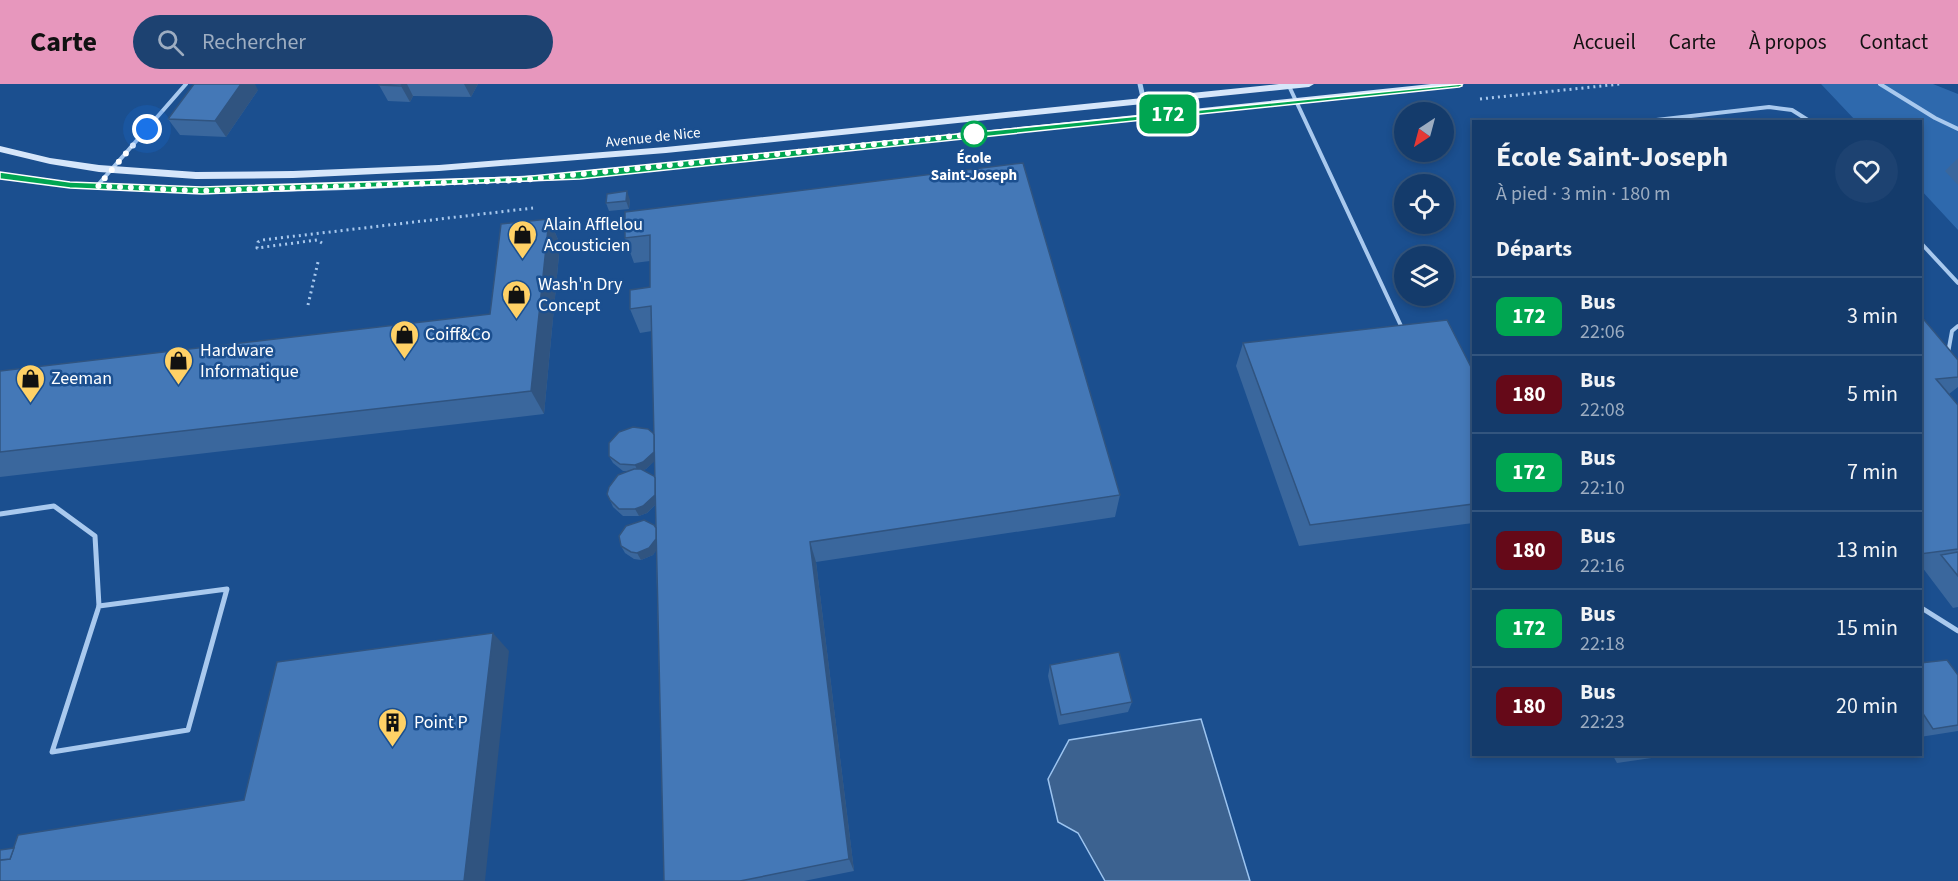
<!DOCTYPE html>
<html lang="fr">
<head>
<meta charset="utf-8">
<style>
	:root { --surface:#143b6b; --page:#1d4271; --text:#f1f3f6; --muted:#9dadc1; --line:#33557e; --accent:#e797bd }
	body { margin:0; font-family:"Source Sans 3",sans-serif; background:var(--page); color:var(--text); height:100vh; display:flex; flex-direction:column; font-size:22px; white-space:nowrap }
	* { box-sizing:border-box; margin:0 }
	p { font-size:20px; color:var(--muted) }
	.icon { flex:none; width:33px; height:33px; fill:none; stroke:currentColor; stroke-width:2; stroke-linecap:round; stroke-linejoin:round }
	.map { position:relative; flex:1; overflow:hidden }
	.sheet { position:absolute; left:1472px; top:36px; width:450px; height:636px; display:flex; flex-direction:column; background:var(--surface); border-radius:0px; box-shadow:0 3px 9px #0003,0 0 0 2px var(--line) }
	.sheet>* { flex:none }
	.badge { padding:0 12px; border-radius:9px; font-size:21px; line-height:39px }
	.needle { width:39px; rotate:216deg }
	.tools { position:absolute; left:1394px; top:18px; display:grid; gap:12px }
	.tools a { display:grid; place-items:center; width:60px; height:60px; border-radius:50%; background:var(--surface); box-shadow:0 3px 9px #0003,0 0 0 2px var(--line); font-size:30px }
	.you { position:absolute; width:30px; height:30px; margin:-15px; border:4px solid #fff; border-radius:50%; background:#1a73e8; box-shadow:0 0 0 9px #1a73e833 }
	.map>.badge { position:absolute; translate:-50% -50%; box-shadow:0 0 0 3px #fff }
	h2 { padding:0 24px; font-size:22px; line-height:54px }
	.round { display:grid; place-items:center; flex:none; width:63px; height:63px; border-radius:32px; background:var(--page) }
	.head { display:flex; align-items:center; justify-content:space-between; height:102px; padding:0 24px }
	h1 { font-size:28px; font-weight:700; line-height:45px }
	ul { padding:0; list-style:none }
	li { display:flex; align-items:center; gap:18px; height:78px; padding:0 24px; border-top:2px solid var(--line) }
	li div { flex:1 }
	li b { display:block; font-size:22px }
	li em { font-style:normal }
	li .badge { min-width:66px; font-weight:700; text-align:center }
	header { display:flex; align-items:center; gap:36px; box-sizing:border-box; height:84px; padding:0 30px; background:var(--accent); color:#111 }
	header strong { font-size:28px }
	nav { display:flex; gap:33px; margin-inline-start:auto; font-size:21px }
	.search { width:420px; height:54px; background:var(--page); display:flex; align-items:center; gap:15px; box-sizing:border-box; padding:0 21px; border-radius:33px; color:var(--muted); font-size:22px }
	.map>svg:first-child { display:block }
</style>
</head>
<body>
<header>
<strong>Carte</strong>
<div class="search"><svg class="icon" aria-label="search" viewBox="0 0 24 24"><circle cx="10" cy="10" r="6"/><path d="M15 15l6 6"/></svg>Rechercher</div>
<nav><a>Accueil</a><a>Carte</a><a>À propos</a><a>Contact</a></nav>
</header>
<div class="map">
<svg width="1958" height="797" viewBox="0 0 1958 797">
	<rect width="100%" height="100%" fill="#1b4f8f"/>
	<path fill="#2e69ad" d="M 1821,0 L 1933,0 L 1958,10 L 1958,146 L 1920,105 L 1920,38 L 1856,37 Z"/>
	<path fill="#3c6290" stroke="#9cc4f0" stroke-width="1.5" d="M 1201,635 L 1250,797 L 1105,797 L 1078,749 L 1058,738 L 1048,695 L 1069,656 Z"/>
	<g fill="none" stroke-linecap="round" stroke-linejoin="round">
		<g stroke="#a9c9ee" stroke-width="3" stroke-dasharray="2 4" stroke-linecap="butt">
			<path d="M 1480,15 L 1620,0"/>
			<path d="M 322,159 L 317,156 L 257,164 L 258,158 L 262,156 L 533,124"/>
			<path d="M 308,221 L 318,178"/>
		</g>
		<g stroke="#a9c9ee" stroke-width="4">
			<path d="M 1880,0 L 1935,34 L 1958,45"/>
			<path d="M 1289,2 L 1402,244"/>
			<path d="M 1639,38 L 1769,23 L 1792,26 L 1811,38"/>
			<path d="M 97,102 L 186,0"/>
			<path d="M 1920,158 L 1958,199"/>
			<path d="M 1948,269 L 1952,247 L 1958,242"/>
		</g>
		<g stroke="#a9c9ee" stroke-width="5">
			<path d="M 0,430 L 54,422 L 95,452 L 99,522"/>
			<path d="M 227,505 L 188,646 L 52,668 L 99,522 Z"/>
			<path d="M 1920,523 L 1958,547"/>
		</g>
		<path stroke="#a9c9ee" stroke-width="5" d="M 1140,0 L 1144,18"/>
		<g fill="#d6e6fa" fill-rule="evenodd">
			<path d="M 1279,0 L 1314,0 L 1309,3 L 666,69 L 439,87 L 293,94 L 196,95 L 99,88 L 50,80 L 0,68 L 0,62 L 50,74 L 99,81 L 196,88 L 293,87 L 439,81 L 666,63 Z"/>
			<path d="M 1431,0 L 1464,0 L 1459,3 L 580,95 L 346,106 L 202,110 L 70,104 L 0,94 L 0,88 L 70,98 L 202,104 L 346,100 L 580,89 Z"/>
		</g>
	</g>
	<g fill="#3a679d" fill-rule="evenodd">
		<path d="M 379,0 L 478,0 L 471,13 L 413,12 L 410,18 L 388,17 L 379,1 Z"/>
		<path d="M 258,6 L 226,53 L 180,51 L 168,35 Z"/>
		<path d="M 1148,36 L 1167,42 L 1165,51 L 1149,52 L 1146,45 Z"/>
		<path d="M 1958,74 L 1958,101 L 1945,87 Z"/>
		<path d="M 630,116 L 629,125 L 609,127 L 606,119 Z"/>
		<path d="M 625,128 L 1120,411 L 1115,433 L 816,478 L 854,787 L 804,797 L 664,797 L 656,466 L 653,471 L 641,476 L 634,475 L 625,469 L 621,462 L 656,444 L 655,421 L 647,429 L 639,432 L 623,432 L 613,423 L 610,416 L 628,387 L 623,387 L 613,379 L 609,372 L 654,351 L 652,247 L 640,249 L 630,225 L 650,203 L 650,177 L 634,179 L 625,154 ZM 654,377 L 655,394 L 643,386 L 646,385 Z"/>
		<path d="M 549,135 L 560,160 L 544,330 L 0,393 L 0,287 L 490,230 Z"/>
		<path d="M 1920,231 L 1958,276 L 1958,303 L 1949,310 L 1958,321 L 1958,523 L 1953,524 L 1922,483 L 1920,483 Z"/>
		<path d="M 1243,259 L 1473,287 L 1473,439 L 1299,462 L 1236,282 Z"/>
		<path d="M 1920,579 L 1958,591 L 1958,647 L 1920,653 Z"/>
		<path d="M 1050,581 L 1132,618 L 1128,628 L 1059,641 L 1048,592 Z"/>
		<path d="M 1612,670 L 1679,670 L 1617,679 Z"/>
	</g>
	<g fill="#305480">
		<path d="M 241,0 L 255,0 L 258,6 L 226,53 L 215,37 Z"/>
		<path d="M 402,0 L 407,0 L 413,12 L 410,18 L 401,2 Z"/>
		<path d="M 464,0 L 478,0 L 471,13 Z"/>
		<path d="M 627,107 L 630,116 L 629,125 L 626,117 Z"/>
		<path d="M 549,135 L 560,160 L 544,330 L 531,307 Z"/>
		<path d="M 654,368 L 657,375 L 646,385 L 638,388 L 635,381 Z"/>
		<path d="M 655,411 L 658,418 L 647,429 L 639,432 L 635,425 Z"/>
		<path d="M 656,455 L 660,462 L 653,471 L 641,476 L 637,469 Z"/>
		<path d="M 810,458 L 816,478 L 854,787 L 849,775 Z"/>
		<path d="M 493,549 L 509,567 L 485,797 L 464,797 Z"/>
	</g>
	<g fill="#4478b7" stroke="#305480" stroke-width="1.5">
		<path d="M 194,0 L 241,0 L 215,37 L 168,35 Z"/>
		<path d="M 379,0 L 402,0 L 401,2 L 379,1 Z"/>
		<path d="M 1164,35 L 1167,42 L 1151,44 L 1148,36 Z"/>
		<path d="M 1023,79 L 1120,411 L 810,458 L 849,775 L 740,797 L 664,797 L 651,222 L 630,225 L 630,206 L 650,203 L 650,151 L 625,154 L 625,128 Z"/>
		<path d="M 627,107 L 626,117 L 606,119 L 607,110 Z"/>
		<path d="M 549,135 L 531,307 L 0,368 L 0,287 L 490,230 L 501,140 Z"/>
		<path d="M 1920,231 L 1958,276 L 1958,293 L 1936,295 L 1958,321 L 1958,465 L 1920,470 Z"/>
		<path d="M 1447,236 L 1473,287 L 1473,420 L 1310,441 L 1243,259 Z"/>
		<path d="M 633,343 L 648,345 L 653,349 L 654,351 L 654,368 L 643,378 L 635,381 L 620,380 L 609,372 L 609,359 L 619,348 Z"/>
		<path d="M 634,385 L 641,385 L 654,392 L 655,394 L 655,411 L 643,422 L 635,425 L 619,425 L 610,416 L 607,410 L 609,403 L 618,391 Z"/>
		<path d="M 644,436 L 654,441 L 656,444 L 656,455 L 649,464 L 637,469 L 631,468 L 621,462 L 619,452 L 626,442 Z"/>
		<path d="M 1958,468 L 1958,492 L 1941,471 Z"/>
		<path d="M 493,549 L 464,797 L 0,797 L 0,776 L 10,775 L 18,751 L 244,716 L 277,578 Z"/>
		<path d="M 1119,568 L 1132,618 L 1061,631 L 1050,581 Z"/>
		<path d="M 1947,576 L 1958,591 L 1958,641 L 1933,645 L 1920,625 L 1920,579 Z"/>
		<path d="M 14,764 L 10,775 L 0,776 L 0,766 Z"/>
	</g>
	<path fill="#00a651" stroke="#fff" stroke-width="1.5" d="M 1459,3 L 580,95 L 202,110 L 70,104 L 0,95 L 0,88 L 70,98 L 202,103 L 522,93 L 1462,0 L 1462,2 Z"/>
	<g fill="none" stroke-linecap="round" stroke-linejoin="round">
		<path stroke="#fff" stroke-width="6" stroke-dasharray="0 10.8" d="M 147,45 L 98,102 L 202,107 L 522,96 L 974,50"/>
	</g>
	<defs>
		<symbol id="shop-pin" viewBox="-11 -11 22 30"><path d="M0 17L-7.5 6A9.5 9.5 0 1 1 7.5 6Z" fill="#ffd166" stroke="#1b4f8f"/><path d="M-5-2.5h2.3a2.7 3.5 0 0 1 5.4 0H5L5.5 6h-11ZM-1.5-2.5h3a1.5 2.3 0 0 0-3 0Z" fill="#111"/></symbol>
		<symbol id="building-pin" viewBox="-11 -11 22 30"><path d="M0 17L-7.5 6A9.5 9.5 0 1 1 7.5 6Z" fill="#ffd166" stroke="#1b4f8f"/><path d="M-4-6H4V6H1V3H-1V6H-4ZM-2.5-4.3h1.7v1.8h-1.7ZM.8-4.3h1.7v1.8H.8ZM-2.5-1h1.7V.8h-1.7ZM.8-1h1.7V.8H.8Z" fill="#111"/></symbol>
	</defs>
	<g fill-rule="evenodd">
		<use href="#shop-pin" x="506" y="134" width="33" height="45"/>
		<use href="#shop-pin" x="500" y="194" width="33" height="45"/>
		<use href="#shop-pin" x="388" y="234" width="33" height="45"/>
		<use href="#shop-pin" x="162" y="260" width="33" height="45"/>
		<use href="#shop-pin" x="14" y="278" width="33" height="45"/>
		<use href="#building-pin" x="376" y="622" width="33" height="45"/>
	</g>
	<circle fill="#fff" stroke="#00a651" stroke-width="3" cx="974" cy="50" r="12"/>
	<g text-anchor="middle" stroke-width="5" stroke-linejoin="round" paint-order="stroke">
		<g font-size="15" fill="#fff" stroke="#1b4f8f">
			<text transform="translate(653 53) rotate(-6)" y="5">Avenue de Nice</text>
		</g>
		<g font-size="15" font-weight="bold" fill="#fff" stroke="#1b4f8f">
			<text x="974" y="79">École<tspan x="974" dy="17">Saint-Joseph</tspan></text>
		</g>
		<g font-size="18" fill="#fff" stroke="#1b4f8f" text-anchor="start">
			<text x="544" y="146">Alain Afflelou<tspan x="544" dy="21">Acousticien</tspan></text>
			<text x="538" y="206">Wash'n Dry<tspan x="538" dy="21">Concept</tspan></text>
			<text x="425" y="256">Coiff&amp;Co</text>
			<text x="200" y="272">Hardware<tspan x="200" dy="21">Informatique</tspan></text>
			<text x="51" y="300">Zeeman</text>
			<text x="414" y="644">Point P</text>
		</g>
	</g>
</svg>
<div class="tools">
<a><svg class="needle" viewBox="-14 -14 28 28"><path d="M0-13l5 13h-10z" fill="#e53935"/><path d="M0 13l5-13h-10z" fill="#9dadc1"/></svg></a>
<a><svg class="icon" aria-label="locate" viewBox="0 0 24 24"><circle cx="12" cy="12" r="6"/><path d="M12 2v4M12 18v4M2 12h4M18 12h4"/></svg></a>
<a><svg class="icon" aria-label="layers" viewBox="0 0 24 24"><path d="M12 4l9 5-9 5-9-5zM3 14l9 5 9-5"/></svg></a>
</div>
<div class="you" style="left:147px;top:45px"></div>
<b class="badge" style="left:1168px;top:30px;background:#00a651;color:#fff">172</b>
<section class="sheet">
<div class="head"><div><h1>École Saint-Joseph</h1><p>À pied · 3 min · 180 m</p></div><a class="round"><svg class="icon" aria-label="heart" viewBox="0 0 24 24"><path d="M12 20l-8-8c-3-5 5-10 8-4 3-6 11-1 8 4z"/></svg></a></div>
<h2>Départs</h2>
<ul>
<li><span class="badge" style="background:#00a651;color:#fff">172</span><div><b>Bus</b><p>22:06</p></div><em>3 min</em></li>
<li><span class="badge" style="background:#650918;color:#fff">180</span><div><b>Bus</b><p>22:08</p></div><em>5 min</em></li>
<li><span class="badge" style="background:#00a651;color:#fff">172</span><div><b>Bus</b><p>22:10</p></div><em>7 min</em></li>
<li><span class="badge" style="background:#650918;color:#fff">180</span><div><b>Bus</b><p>22:16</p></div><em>13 min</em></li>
<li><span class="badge" style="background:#00a651;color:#fff">172</span><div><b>Bus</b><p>22:18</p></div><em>15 min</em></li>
<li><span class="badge" style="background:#650918;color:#fff">180</span><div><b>Bus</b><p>22:23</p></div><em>20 min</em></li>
</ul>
</section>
</div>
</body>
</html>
